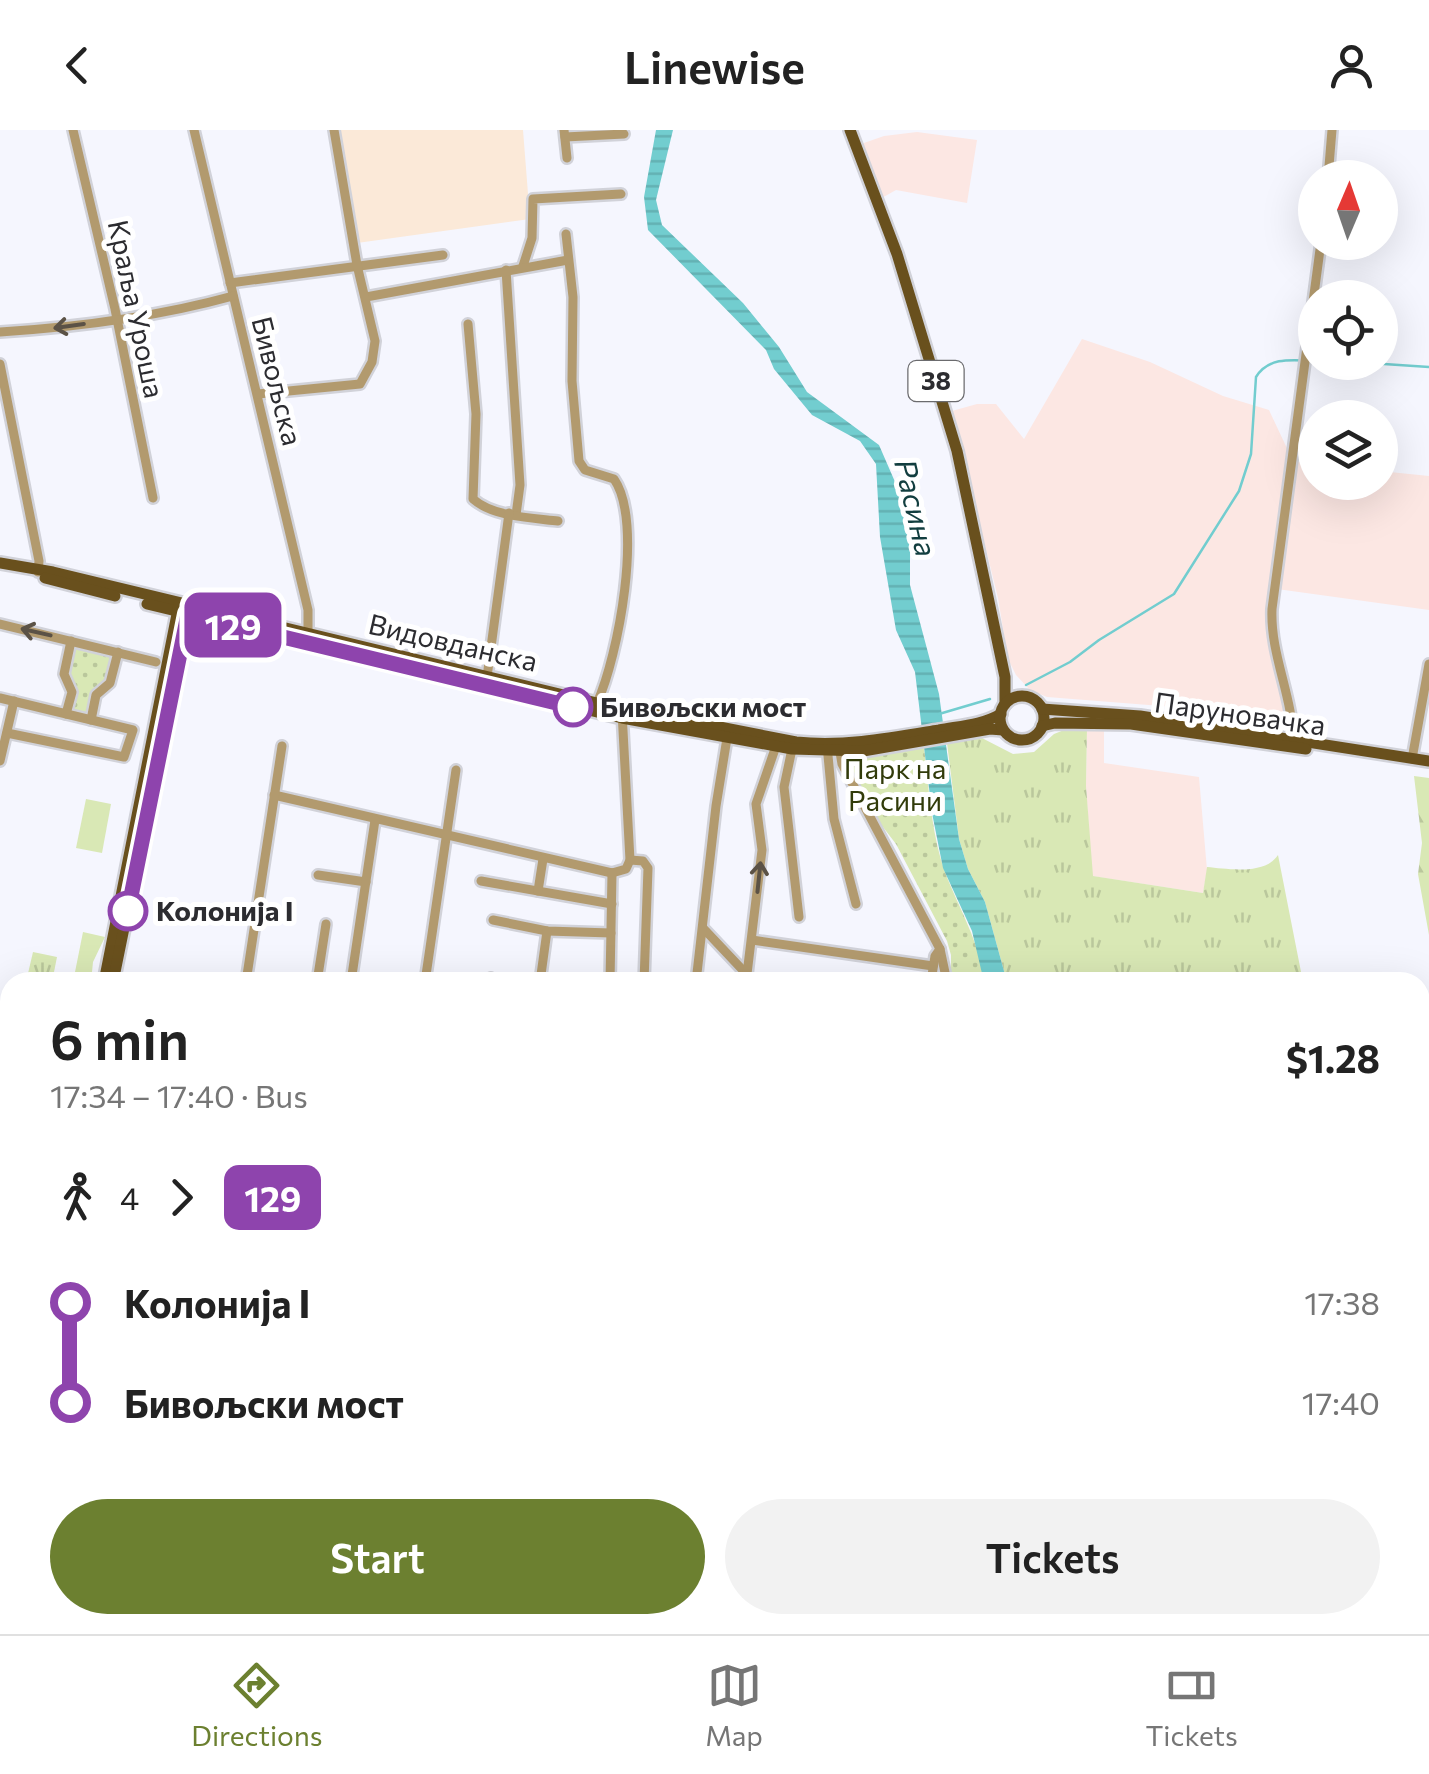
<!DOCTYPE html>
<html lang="en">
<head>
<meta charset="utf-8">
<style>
	:root { --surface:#fff; --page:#f2f2f2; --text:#222; --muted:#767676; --line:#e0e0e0; --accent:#6c8030 }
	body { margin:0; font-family:Commissioner,sans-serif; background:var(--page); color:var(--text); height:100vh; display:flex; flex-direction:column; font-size:38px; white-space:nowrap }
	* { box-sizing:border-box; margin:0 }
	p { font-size:32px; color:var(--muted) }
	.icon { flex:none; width:55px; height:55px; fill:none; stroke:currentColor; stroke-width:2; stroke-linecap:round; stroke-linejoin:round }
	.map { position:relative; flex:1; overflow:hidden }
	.drawer { position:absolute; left:0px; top:842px; width:1430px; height:662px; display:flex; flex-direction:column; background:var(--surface); border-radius:30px 30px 0 0; box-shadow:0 10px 40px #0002 }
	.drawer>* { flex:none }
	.badge { padding:0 20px; border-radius:15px; font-size:35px; line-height:65px }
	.needle { width:65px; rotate:2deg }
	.controls { position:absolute; left:1298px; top:30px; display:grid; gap:20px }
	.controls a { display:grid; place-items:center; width:100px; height:100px; border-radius:50%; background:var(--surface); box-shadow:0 10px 40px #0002; font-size:50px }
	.map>.badge { position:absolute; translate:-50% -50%; box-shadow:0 0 0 5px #fff }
	.legs { display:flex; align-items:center; gap:15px; height:110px; padding:0 50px; font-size:32px }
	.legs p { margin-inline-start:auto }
	.head { display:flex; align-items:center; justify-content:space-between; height:170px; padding:0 50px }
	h1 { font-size:55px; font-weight:600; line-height:75px }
	.primary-button { display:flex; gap:20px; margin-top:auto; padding:20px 50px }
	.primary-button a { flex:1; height:115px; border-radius:60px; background:var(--accent); color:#fff; font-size:40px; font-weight:600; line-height:115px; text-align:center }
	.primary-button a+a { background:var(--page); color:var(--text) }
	ul { padding:0 50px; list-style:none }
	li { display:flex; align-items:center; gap:35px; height:100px; font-size:38px }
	li i { display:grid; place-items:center; width:15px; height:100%; margin:0 12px; background:currentColor }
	li i::after { content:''; width:25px; height:25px; margin:-12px; border:8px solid; border-radius:50%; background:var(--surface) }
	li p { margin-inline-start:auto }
	li:first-child i { background:linear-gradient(#0000 50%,currentColor 0) }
	li:last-child i { background:linear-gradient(currentColor 50%,#0000 0) }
	header { display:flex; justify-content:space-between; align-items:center; height:130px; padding:0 50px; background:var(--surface); font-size:45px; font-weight:600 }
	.tabs { display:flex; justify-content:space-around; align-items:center; height:140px; border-top:2px solid var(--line); background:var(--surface); font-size:28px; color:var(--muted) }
	.tabs a { display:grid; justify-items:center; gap:5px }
	.tabs .selected { color:var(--accent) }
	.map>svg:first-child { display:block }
</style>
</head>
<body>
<header><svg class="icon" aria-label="back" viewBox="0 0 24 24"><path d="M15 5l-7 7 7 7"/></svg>Linewise<svg class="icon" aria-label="person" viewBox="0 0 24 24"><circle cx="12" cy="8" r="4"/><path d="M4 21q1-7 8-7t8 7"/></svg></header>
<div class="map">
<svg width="1429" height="1504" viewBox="0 0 1429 1504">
	<defs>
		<pattern id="grass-tufts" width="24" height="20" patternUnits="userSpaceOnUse" patternTransform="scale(2.5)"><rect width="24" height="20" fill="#d9e8b5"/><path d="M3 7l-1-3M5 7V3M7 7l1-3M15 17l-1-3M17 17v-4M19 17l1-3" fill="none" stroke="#bac79c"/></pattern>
		<pattern id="forest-firs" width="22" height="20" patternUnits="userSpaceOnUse" patternTransform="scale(2.5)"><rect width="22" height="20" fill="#d9e8b5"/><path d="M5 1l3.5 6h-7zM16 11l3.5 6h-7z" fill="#bac79c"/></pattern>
		<pattern id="park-dots" width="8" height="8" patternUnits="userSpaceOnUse" patternTransform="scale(2.5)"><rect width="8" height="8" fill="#d9e8b5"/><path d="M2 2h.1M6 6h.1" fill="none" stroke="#bac79c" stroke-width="1.8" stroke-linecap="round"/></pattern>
		<pattern id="water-rules" width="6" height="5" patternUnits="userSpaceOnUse" patternTransform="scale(2.5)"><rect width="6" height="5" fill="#72cdcf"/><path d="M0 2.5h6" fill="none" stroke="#63b0b2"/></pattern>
	</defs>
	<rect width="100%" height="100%" fill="#f5f6fe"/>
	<g fill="#fce7e3">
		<path d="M 917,2 L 977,10 L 967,73 L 896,60 L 880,69 L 861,14 L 884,6 Z"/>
		<path d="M 1082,209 L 1150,232 L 1223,266 L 1269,280 L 1293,331 L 1315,334 L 1315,352 L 1380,352 L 1380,341 L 1429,346 L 1429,480 L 1277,459 L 1277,501 L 1297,595 L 1174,577 L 1047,567 L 1030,560 L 1016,545 L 1008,529 L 998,468 L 952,281 L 977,274 L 996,274 L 1024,309 Z"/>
		<path d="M 1087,598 L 1104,599 L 1104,633 L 1199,647 L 1207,740 L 1203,763 L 1092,746 L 1086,656 Z"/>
	</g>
	<path fill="#fbe9d8" d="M 340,0 L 523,0 L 530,89 L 357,113 Z"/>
	<g fill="url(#grass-tufts)">
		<path d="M 1087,598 L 1086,656 L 1093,746 L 1203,763 L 1207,737 C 1228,739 1265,745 1278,725 L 1303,852 L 1007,852 L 985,772 L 968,739 L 959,709 L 947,613 L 980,607 L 1013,624 L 1034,622 L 1054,604 L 1064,600 Z"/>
		<path d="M 83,802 L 105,807 L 93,832 L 91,852 L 73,852 Z"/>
		<path d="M 33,822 L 57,827 L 52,852 L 26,852 Z"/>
		<path d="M 0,934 L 10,936 L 10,1050 L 0,1048 Z"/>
		<path d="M 1084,1495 L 1135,1495 L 1134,1504 L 1086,1504 Z"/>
	</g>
	<g fill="url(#forest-firs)">
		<path d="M 1414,646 L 1429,648 L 1429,805 L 1418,744 L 1422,713 Z"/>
		<path d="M 1420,1367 L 1429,1374 L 1429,1504 L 1134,1504 L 1135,1495 L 1420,1495 Z"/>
	</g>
	<g fill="url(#park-dots)">
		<path d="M 71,511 L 118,522 L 110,553 L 96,565 L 91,590 L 66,584 L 72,562 L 64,544 Z"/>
		<path d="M 924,617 C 929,658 931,703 945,742 C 959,779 980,812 984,852 L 951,852 L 951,825 L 947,811 L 896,714 L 876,688 L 845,630 Z"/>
	</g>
	<path fill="#d9e8b5" d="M 86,669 L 111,674 L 102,723 L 76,718 Z"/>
	<path fill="url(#water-rules)" d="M 656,0 L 673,0 L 656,70 L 662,95 L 743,173 L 779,217 L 807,262 L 879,315 L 902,368 L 910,405 L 910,455 L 939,564 L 959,709 L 968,739 L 985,772 L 1007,852 L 984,852 L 972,801 L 943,738 L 932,683 L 915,542 L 896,500 L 880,407 L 876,334 L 860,311 L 812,285 L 774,239 L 766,220 L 648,100 L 644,67 Z"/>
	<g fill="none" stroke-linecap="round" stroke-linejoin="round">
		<g stroke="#72cdcf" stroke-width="2.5">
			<path d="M 1354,232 L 1429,237"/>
			<path d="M 1026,555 L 1070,532 L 1099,510 L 1174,464 L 1239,361 L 1251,324 L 1256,247 C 1269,226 1293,230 1315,231"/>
			<path d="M 939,584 L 990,569"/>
			<path d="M 1420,1032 L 1429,1033"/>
		</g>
		<defs>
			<g id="minor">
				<path d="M 73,0 L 115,179 L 153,368"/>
				<path d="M 194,0 L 308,480 L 308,509"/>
				<path d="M 564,0 L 567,28"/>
				<path d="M 565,7 L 624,4"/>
				<path d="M 1328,48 L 1332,0"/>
				<path d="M 566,104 L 573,167 L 572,251 L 579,331 L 585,340 L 614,349 C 644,392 618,527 597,573"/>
				<path d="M 523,136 L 532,108 L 533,69 L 621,64"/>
				<path d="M 506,140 L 520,355 L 516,385"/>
				<path d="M 230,153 L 443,125"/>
				<path d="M 366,167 L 568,130"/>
				<path d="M 468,194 L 476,284 L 473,369 C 493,387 533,388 558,391"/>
				<path d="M 0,202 C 79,197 157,187 233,166"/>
				<path d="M 0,234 L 39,431 L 38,442"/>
				<path d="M 258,264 L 360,254 L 372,232 L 375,211 L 357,135 L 334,0"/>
				<path d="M 0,494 L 156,532"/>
				<path d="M 487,547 L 509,383"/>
				<path d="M 0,568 L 133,600 L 124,627 L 7,603"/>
				<path d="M 66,584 L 72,562 L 64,544 L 71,511"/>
				<path d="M 91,590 L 96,565 L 110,553 L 118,522"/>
				<path d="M 1293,614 C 1294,568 1270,526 1272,479 L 1321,112"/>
				<path d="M 827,615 L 834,689 L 856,774"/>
				<path d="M 839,616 L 842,634 L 940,819 L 947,852"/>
				<path d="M 792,619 L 784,657 L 799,787"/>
				<path d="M 1412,629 L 1429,534"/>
				<path d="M 0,631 L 14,571"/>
				<path d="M 274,665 L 612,743"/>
				<path d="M 630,730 L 643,731 L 648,738 L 644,852"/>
				<path d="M 612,743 L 626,739 L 630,730 L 622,582"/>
				<path d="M 318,745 L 366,752"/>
				<path d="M 481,751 L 612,774"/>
				<path d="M 538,761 L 543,729"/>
				<path d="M 493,790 L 547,801 L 611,803"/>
				<path d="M 703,798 L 754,852"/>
				<path d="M 752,810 L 933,836"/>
				<path d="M 747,844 L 762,720 L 756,674 L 776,616"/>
				<path d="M 246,852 L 282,616"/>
				<path d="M 317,852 L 326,794"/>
				<path d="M 351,852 L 375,690"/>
				<path d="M 425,852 L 456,640"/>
				<path d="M 490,852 L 491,848"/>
				<path d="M 540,852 L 547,801"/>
				<path d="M 610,852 L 612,743"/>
				<path d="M 696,852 L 716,676 L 728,602"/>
				<path d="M 931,852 L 935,826 L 940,819"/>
				<path d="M 0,882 L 10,884"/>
				<path d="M 0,1056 L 10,1058"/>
				<path d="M 0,1386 L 10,1399"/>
				<path d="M 32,1495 L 32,1504"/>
				<path d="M 222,1495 L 224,1504"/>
				<path d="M 277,1495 L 278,1504"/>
				<path d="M 334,1495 L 334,1504"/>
				<path d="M 366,1495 L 366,1504"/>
				<path d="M 425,1495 L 425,1504"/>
				<path d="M 622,1495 L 668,1504"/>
				<path d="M 734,1504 L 736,1495"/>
			</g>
			<g id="major">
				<path d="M 850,0 L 897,124 L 957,321 L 1005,547 L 1005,574"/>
				<path d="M 0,433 L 53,442 L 597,573 L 796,612 C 845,617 891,608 939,600 C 960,596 982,595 1001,584"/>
				<path d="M 45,448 L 115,466"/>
				<path d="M 147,474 L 622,588 L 792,619 L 863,621 L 990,599 L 1003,600"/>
				<circle cx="1022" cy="588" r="22"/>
				<path d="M 1042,579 L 1140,586 L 1429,631"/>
				<path d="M 1042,596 L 1055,593 L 1131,594 L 1306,619"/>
				<path d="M 104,852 L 179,474"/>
				<path d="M 113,852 L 189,479"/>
				<path d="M 10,1348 L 10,1354"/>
				<path d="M 0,1349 L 10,1306"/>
				<path d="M 0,1381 L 10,1376"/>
			</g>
		</defs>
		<use href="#minor" stroke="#d1d2d9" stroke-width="14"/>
		<use href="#major" stroke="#d1d2d9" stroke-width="16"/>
		<use href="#minor" stroke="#b29a6e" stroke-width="9"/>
		<use href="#major" stroke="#69501d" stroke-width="11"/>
	</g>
	<defs><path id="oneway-shaft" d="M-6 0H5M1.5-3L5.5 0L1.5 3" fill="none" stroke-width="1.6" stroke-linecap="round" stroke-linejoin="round" transform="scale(2.5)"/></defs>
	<g stroke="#5b5246">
		<use href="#oneway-shaft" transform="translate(69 196) rotate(172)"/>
		<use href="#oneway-shaft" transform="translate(36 502) rotate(-167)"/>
		<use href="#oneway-shaft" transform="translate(759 747) rotate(-84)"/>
	</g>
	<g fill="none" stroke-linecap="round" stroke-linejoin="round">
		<defs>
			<path id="line-1" d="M 128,781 L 188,484 L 573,577"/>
		</defs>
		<use href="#line-1" stroke="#fff" stroke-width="22"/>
		<use href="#line-1" stroke="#8e44ad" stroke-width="15"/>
	</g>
	<g fill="#fff" stroke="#8e44ad" stroke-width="5">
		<circle cx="573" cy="577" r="18"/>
		<circle cx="128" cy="781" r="18"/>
	</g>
	<g text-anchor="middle" stroke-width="10" stroke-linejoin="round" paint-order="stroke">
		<rect fill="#fff" stroke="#6b6b6e" stroke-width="2.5" x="908.5" y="231" width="55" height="40" rx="8"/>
		<g font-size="25" font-weight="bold" fill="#2c2c30">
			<text x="936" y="260">38</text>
		</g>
		<g font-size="28" fill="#2c2c30" stroke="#fff">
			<text transform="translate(136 179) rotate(78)" y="10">Краља Уроша</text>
			<text transform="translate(277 251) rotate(76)" y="10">Бивољска</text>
			<text transform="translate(453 513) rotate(13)" y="10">Видовданска</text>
			<text transform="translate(1240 584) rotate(8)" y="10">Паруновачка</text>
		</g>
		<g font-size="28" font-weight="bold" fill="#2c2c30" stroke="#fff" text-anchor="start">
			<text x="600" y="587">Бивољски мост</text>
			<text x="156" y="791">Колонија I</text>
		</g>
		<g font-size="28" fill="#313b0a" stroke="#fff">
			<text x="895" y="649">Парк на<tspan x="895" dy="32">Расини</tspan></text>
		</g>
		<g font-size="30" font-style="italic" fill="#123e3f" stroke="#fff">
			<text transform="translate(915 378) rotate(77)" y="10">Расина</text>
		</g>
	</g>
</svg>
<div class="controls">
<a><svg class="needle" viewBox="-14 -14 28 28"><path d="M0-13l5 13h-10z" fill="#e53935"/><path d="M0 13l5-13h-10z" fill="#767676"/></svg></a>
<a><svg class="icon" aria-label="locate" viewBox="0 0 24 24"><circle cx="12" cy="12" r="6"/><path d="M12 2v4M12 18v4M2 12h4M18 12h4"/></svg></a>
<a><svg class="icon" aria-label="layers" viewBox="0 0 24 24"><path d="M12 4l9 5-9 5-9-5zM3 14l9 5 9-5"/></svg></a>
</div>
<b class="badge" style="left:233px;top:495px;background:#8e44ad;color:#fff">129</b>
<section class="drawer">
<div class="head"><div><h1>6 min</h1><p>17:34 – 17:40 · Bus</p></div><b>$1.28</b></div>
<div class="legs"><svg class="icon" aria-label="walk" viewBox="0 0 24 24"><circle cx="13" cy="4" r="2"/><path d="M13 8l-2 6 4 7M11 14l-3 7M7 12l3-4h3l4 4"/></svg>4<svg class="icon" aria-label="forward" viewBox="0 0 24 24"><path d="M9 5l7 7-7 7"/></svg><b class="badge" style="background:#8e44ad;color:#fff">129</b></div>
<ul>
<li><i style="color:#8e44ad"></i><b>Колонија I</b><p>17:38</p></li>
<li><i style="color:#8e44ad"></i><b>Бивољски мост</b><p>17:40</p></li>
</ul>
<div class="primary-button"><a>Start</a><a>Tickets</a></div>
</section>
</div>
<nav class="tabs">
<a class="selected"><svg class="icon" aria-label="directions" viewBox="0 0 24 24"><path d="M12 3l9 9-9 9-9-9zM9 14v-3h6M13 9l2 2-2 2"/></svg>Directions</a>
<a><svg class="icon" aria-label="map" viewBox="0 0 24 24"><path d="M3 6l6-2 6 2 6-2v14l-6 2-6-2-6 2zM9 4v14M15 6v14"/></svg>Map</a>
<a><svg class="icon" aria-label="tickets" viewBox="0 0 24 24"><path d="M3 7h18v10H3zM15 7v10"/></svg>Tickets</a>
</nav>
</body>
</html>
